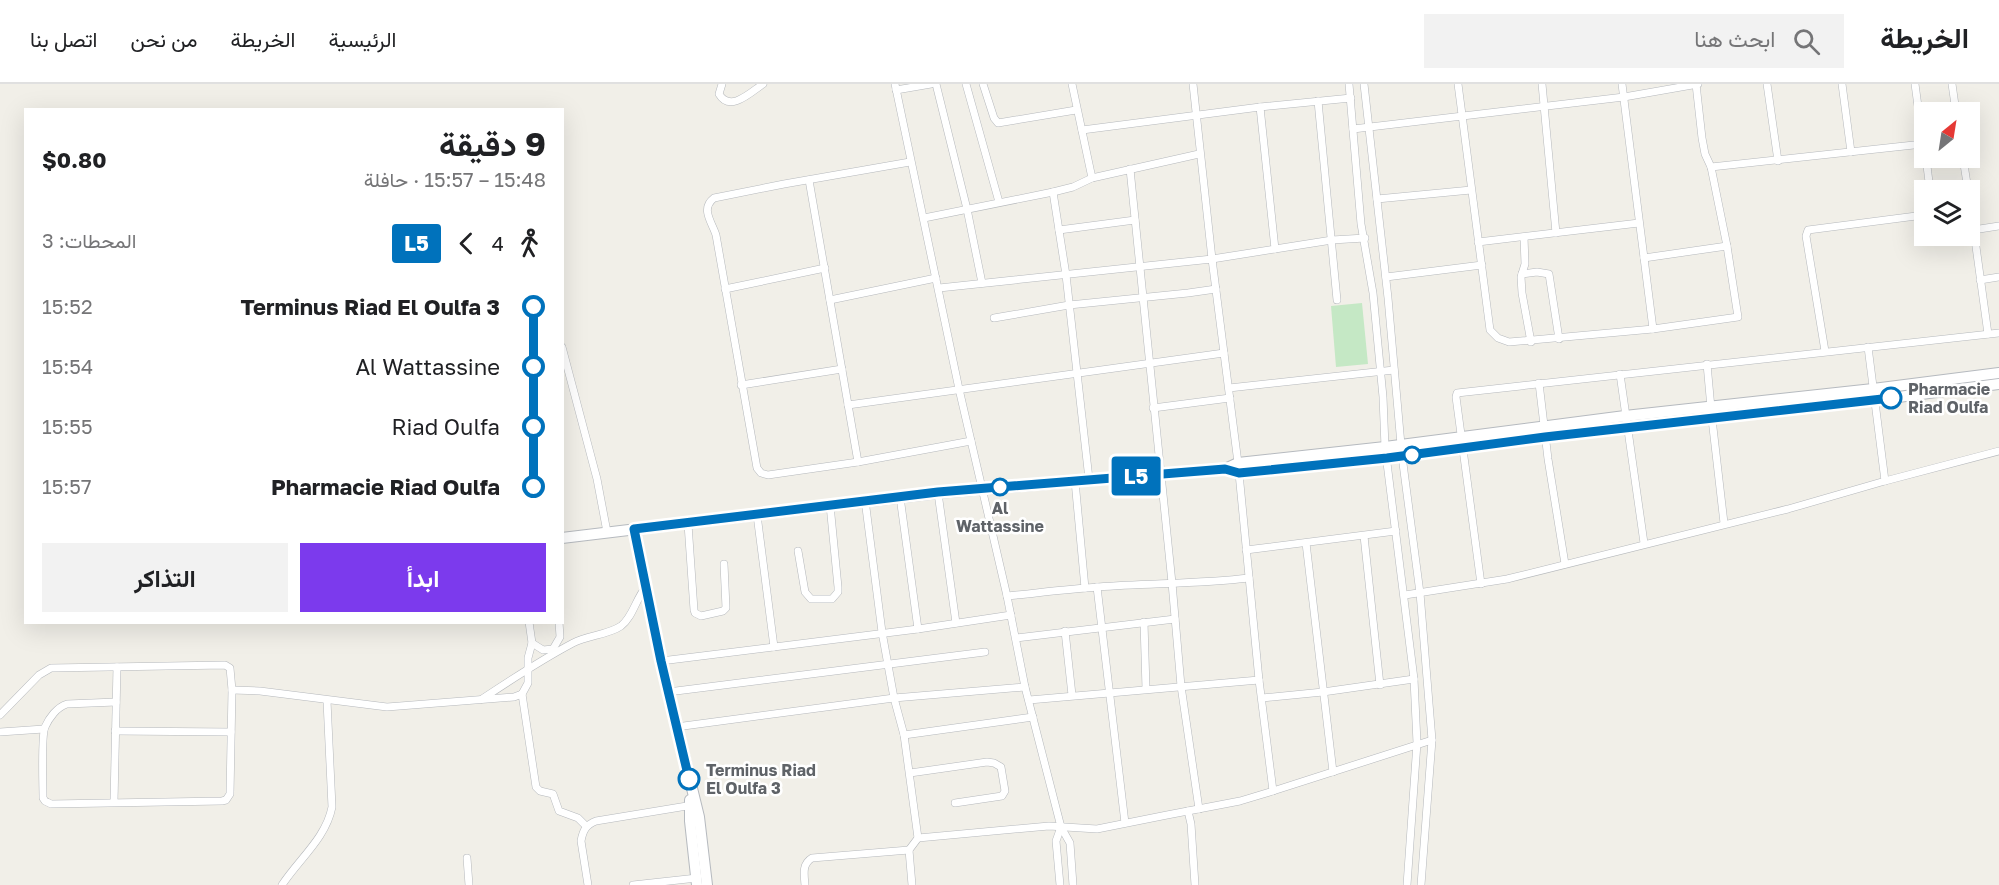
<!DOCTYPE html>
<html lang="ar">
<head>
<meta charset="utf-8">
<style>
	:root { --surface:#fff; --page:#f2f2f2; --text:#202124; --muted:#757577; --line:#e0e0e0; --accent:#7c3aed }
	body { margin:0; font-family:"Golos Text",Vazirmatn,sans-serif; background:var(--page); color:var(--text); direction:rtl; height:100vh; display:flex; flex-direction:column; font-size:22px; white-space:nowrap }
	* { box-sizing:border-box; margin:0 }
	p { font-size:20px; color:var(--muted) }
	.icon { flex:none; width:33px; height:33px; fill:none; stroke:currentColor; stroke-width:2; stroke-linecap:round; stroke-linejoin:round }
	.map { position:relative; flex:1; overflow:hidden; direction:ltr }
	.panel { position:absolute; left:24px; top:24px; width:540px; height:516px; display:flex; flex-direction:column; background:var(--surface); border-radius:0px; box-shadow:0 6px 24px #0002; direction:rtl }
	.panel>* { flex:none }
	.badge { padding:0 12px; border-radius:4px; font-size:21px; line-height:39px }
	.needle { width:39px; rotate:30deg }
	.buttons { position:absolute; left:1914px; top:18px; display:grid; gap:12px }
	.buttons a { display:grid; place-items:center; width:66px; height:66px; border-radius:0px; background:var(--surface); box-shadow:0 6px 24px #0002; font-size:30px }
	.map>.badge { position:absolute; translate:-50% -50%; box-shadow:0 0 0 3px #fff }
	.legs { display:flex; align-items:center; gap:9px; height:66px; padding:0 18px; font-size:20px }
	.legs p { margin-inline-start:auto }
	.head { display:flex; align-items:center; justify-content:space-between; height:102px; padding:0 18px }
	h1 { font-size:33px; font-weight:700; line-height:45px }
	.action { display:flex; gap:12px; margin-top:auto; padding:12px 18px }
	.action a { flex:1; height:69px; border-radius:0px; background:var(--accent); color:#fff; font-size:24px; font-weight:700; line-height:69px; text-align:center }
	.action a+a { background:var(--page); color:var(--text) }
	ul { padding:0 18px; list-style:none }
	li { display:flex; align-items:center; gap:21px; height:60px; font-size:22px }
	li i { display:grid; place-items:center; width:9px; height:100%; margin:0 8px; background:currentColor }
	li i::after { content:''; width:15px; height:15px; margin:-8px; border:4px solid; border-radius:50%; background:var(--surface) }
	li p { margin-inline-start:auto }
	li:first-child i { background:linear-gradient(#0000 50%,currentColor 0) }
	li:last-child i { background:linear-gradient(currentColor 50%,#0000 0) }
	header { display:flex; align-items:center; gap:36px; box-sizing:border-box; height:84px; padding:0 30px; background:var(--surface); border-bottom:2px solid var(--line) }
	header strong { font-size:28px }
	nav { display:flex; gap:33px; margin-inline-start:auto; font-size:21px }
	.search { width:420px; height:54px; background:var(--page); display:flex; align-items:center; gap:15px; box-sizing:border-box; padding:0 21px; border-radius:0px; color:var(--muted); font-size:22px }
	.map>svg:first-child { display:block }
</style>
</head>
<body>
<header>
<strong>الخريطة</strong>
<div class="search"><svg class="icon" aria-label="search" viewBox="0 0 24 24"><circle cx="10" cy="10" r="6"/><path d="M15 15l6 6"/></svg>ابحث هنا</div>
<nav><a>الرئيسية</a><a>الخريطة</a><a>من نحن</a><a>اتصل بنا</a></nav>
</header>
<div class="map">
<svg width="1999" height="801" viewBox="0 0 1999 801">
	<rect width="100%" height="100%" fill="#f1efe8"/>
	<path fill="#c5e8c5" d="M 1362,219 L 1368,280 L 1336,283 L 1331,222 Z"/>
	<g fill="none" stroke-linecap="round" stroke-linejoin="round">
		<defs>
			<g id="street">
				<path d="M 722,0 L 719,10 C 730,29 751,8 763,0"/>
				<path d="M 895,0 L 959,305 L 1007,512 L 1025,603 L 1061,743 L 1070,759 L 1073,801"/>
				<path d="M 936,0 L 967,125 L 982,199"/>
				<path d="M 966,0 L 999,118"/>
				<path d="M 983,0 L 994,34 L 998,39 L 1076,26"/>
				<path d="M 1072,0 L 1092,94"/>
				<path d="M 1193,0 L 1212,175 L 1275,165 L 1260,23"/>
				<path d="M 1349,0 L 1361,140 L 1373,209 L 1383,313 L 1385,363 L 1414,595 L 1417,659 L 1407,801"/>
				<path d="M 1364,0 L 1388,214 L 1402,372 L 1420,509 L 1432,656 L 1421,801"/>
				<path d="M 1458,0 L 1490,246 L 1498,254 L 1509,258 L 1653,245 L 1738,233 L 1727,162 L 1711,83 L 1705,70 L 1702,54 L 1696,0"/>
				<path d="M 1542,0 L 1556,149"/>
				<path d="M 1622,0 L 1653,245"/>
				<path d="M 1767,0 L 1778,77"/>
				<path d="M 1842,0 L 1851,68"/>
				<path d="M 1915,0 L 1924,67"/>
				<path d="M 1952,0 L 1956,28"/>
				<path d="M 896,6 L 931,0"/>
				<path d="M 1318,17 L 1337,216"/>
				<path d="M 1353,45 L 1624,13 L 1698,0"/>
				<path d="M 1082,46 L 1260,23 L 1351,14"/>
				<path d="M 1926,74 L 1930,106"/>
				<path d="M 1963,74 L 1968,106"/>
				<path d="M 910,78 L 784,100 L 714,114 C 700,125 712,138 716,151 L 757,384 L 761,389 L 768,391 L 858,378 L 971,357"/>
				<path d="M 1711,83 L 1923,60"/>
				<path d="M 1130,85 L 1172,499 L 1181,602 L 1199,725"/>
				<path d="M 809,96 L 858,378"/>
				<path d="M 1053,108 L 1066,191 L 1089,395"/>
				<path d="M 1377,115 L 1471,106"/>
				<path d="M 1970,119 L 1988,250"/>
				<path d="M 924,134 L 1053,108 L 1073,103 L 1092,94 L 1199,70"/>
				<path d="M 1059,146 L 1135,136"/>
				<path d="M 1973,146 L 1999,142"/>
				<path d="M 1524,153 L 1525,180 L 1521,193 L 1522,209 L 1531,258"/>
				<path d="M 1478,158 L 1639,139"/>
				<path d="M 1275,165 L 1332,156 L 1365,154"/>
				<path d="M 1644,174 L 1727,162"/>
				<path d="M 1522,190 L 1537,188 L 1549,190 L 1559,255"/>
				<path d="M 1386,193 L 1482,181"/>
				<path d="M 1980,196 L 1999,193"/>
				<path d="M 939,204 L 1212,175 L 1238,379 L 1259,596 L 1273,707"/>
				<path d="M 725,205 L 825,184"/>
				<path d="M 830,216 L 936,194"/>
				<path d="M 994,234 L 1069,221 L 1188,209 L 1216,205"/>
				<path d="M 562,263 L 597,395 L 607,448"/>
				<path d="M 1868,263 L 1885,397"/>
				<path d="M 1825,267 L 1806,152 L 1808,146 L 1924,131"/>
				<path d="M 1707,280 L 1712,335 L 1724,439"/>
				<path d="M 1620,290 L 1644,459"/>
				<path d="M 1539,299 L 1548,375 L 1565,480"/>
				<path d="M 741,301 L 842,285"/>
				<path d="M 1229,304 L 1394,286"/>
				<path d="M 848,321 L 1224,269"/>
				<path d="M 1153,324 L 1230,314"/>
				<path d="M 1075,397 L 1085,504"/>
				<path d="M 938,409 L 956,539"/>
				<path d="M 900,413 L 918,545"/>
				<path d="M 865,416 L 882,548 L 894,614 L 904,651 L 918,754 L 909,766 L 912,801"/>
				<path d="M 757,431 L 774,563"/>
				<path d="M 688,440 L 694,526 L 695,529 L 701,532 L 723,527 L 726,524 L 724,480"/>
				<path d="M 1364,452 L 1380,601"/>
				<path d="M 1306,459 L 1333,688"/>
				<path d="M 1246,466 L 1396,447"/>
				<path d="M 798,467 L 805,508 L 811,515 L 832,515 L 838,508 L 838,503 L 830,421"/>
				<path d="M 1481,500 L 1456,313 L 1457,309 L 1999,249"/>
				<path d="M 1097,503 L 1125,739"/>
				<path d="M 1405,511 L 1507,495 L 1788,425 L 1885,397 L 1999,367"/>
				<path d="M 1007,512 C 1037,509 1068,505 1098,503 C 1149,499 1199,500 1249,494"/>
				<path d="M 1144,538 L 1146,605"/>
				<path d="M 1065,547 L 1072,611"/>
				<path d="M 1016,554 L 1175,535"/>
				<path d="M 532,559 L 543,566 L 553,565 L 560,553 L 559,538"/>
				<path d="M 661,577 L 918,545 L 1011,531"/>
				<path d="M 232,606 L 260,607 L 387,623 L 514,613 L 522,610 L 528,599 L 528,574 L 532,559 L 529,538"/>
				<path d="M 668,608 L 985,568"/>
				<path d="M 522,610 L 536,703 L 540,707 L 553,710 L 559,727 L 578,734 L 586,742"/>
				<path d="M 1262,614 L 1323,608 L 1414,595"/>
				<path d="M 482,615 C 512,595 541,576 573,559 C 588,551 608,551 621,542 C 633,533 636,514 646,503"/>
				<path d="M 1029,616 L 1259,596"/>
				<path d="M 0,631 L 39,591 L 51,584 L 225,581 L 230,584 L 232,606 L 230,710 L 226,716 L 222,717 L 51,720 L 45,717 L 43,714 C 43,700 41,652 45,643 C 49,634 57,623 67,620 L 116,618"/>
				<path d="M 676,643 L 894,614 L 1025,603"/>
				<path d="M 115,647 L 231,648"/>
				<path d="M 0,648 L 44,645"/>
				<path d="M 904,651 L 1033,633"/>
				<path d="M 910,689 L 987,678 L 994,679 L 1001,683 L 1005,707 L 1002,712 L 955,719"/>
				<path d="M 114,718 L 117,583"/>
				<path d="M 1188,727 L 1191,740 L 1195,801"/>
				<path d="M 918,754 L 1049,742 L 1097,745 L 1167,731 L 1240,717 L 1273,707 L 1432,656"/>
				<path d="M 467,774 L 469,801"/>
				<path d="M 282,801 C 299,775 326,754 332,723 L 327,617"/>
				<path d="M 588,801 L 581,757 C 583,746 586,741 596,737 L 693,721"/>
				<path d="M 633,801 L 697,794"/>
				<path d="M 805,801 C 804,790 802,780 812,774 L 909,766"/>
				<path d="M 1060,801 L 1056,757 L 1061,743"/>
			</g>
			<g id="secondary">
				<path d="M 1225,385 L 1238,379 L 1385,363 L 1625,332 L 1873,305 L 1999,289"/>
				<path d="M 634,445 L 661,577 L 699,733 L 707,801"/>
				<path d="M 562,454 L 938,409 L 1225,385 L 1239,389 L 1387,374 L 1545,353 L 1875,316 L 1999,300"/>
				<path d="M 690,716 L 690,737 L 697,801"/>
			</g>
		</defs>
		<use href="#street" stroke="#b5b8bc" stroke-width="8"/>
		<use href="#secondary" stroke="#b6babf" stroke-width="12"/>
		<use href="#street" stroke="#fff" stroke-width="7"/>
		<use href="#secondary" stroke="#fff" stroke-width="10"/>
	</g>
	<g fill="none" stroke-linecap="round" stroke-linejoin="round">
		<defs>
			<path id="line-1" d="M 689,695 L 661,577 L 634,445 L 938,408 L 1225,385 L 1239,389 L 1387,374 L 1545,353 L 1891,314"/>
		</defs>
		<use href="#line-1" stroke="#fff" stroke-width="14"/>
		<use href="#line-1" stroke="#0072bc" stroke-width="9"/>
	</g>
	<g fill="#fff" stroke="#0072bc" stroke-width="3">
		<circle cx="1891" cy="314" r="10"/>
		<circle cx="1412" cy="371" r="8"/>
		<circle cx="1000" cy="403" r="8"/>
		<circle cx="689" cy="695" r="10"/>
	</g>
	<g text-anchor="middle" stroke-width="5" stroke-linejoin="round" paint-order="stroke">
		<g font-size="16" font-weight="bold" fill="#5f6368" stroke="#fff" text-anchor="start">
			<text x="1908" y="311">Pharmacie<tspan x="1908" dy="18">Riad Oulfa</tspan></text>
			<text x="1000" y="430" text-anchor="middle">Al<tspan x="1000" dy="18">Wattassine</tspan></text>
			<text x="706" y="692">Terminus Riad<tspan x="706" dy="18">El Oulfa 3</tspan></text>
		</g>
	</g>
</svg>
<div class="buttons">
<a><svg class="needle" viewBox="-14 -14 28 28"><path d="M0-13l5 13h-10z" fill="#e53935"/><path d="M0 13l5-13h-10z" fill="#757577"/></svg></a>
<a><svg class="icon" aria-label="layers" viewBox="0 0 24 24"><path d="M12 4l9 5-9 5-9-5zM3 14l9 5 9-5"/></svg></a>
</div>
<b class="badge" style="left:1136px;top:392px;background:#0072bc;color:#fff">L5</b>
<section class="panel">
<div class="head"><div><h1>9 دقيقة</h1><p>15:48 – 15:57 · حافلة</p></div><b>$0.80</b></div>
<div class="legs"><svg class="icon" aria-label="walk" viewBox="0 0 24 24"><circle cx="13" cy="4" r="2"/><path d="M13 8l-2 6 4 7M11 14l-3 7M7 12l3-4h3l4 4"/></svg>4<svg class="icon" aria-label="back" viewBox="0 0 24 24"><path d="M15 5l-7 7 7 7"/></svg><b class="badge" style="background:#0072bc;color:#fff">L5</b><p>المحطات: 3</p></div>
<ul>
<li><i style="color:#0072bc"></i><b>Terminus Riad El Oulfa 3</b><p>15:52</p></li>
<li><i style="color:#0072bc"></i><span>Al Wattassine</span><p>15:54</p></li>
<li><i style="color:#0072bc"></i><span>Riad Oulfa</span><p>15:55</p></li>
<li><i style="color:#0072bc"></i><b>Pharmacie Riad Oulfa</b><p>15:57</p></li>
</ul>
<div class="action"><a>ابدأ</a><a>التذاكر</a></div>
</section>
</div>
</body>
</html>
